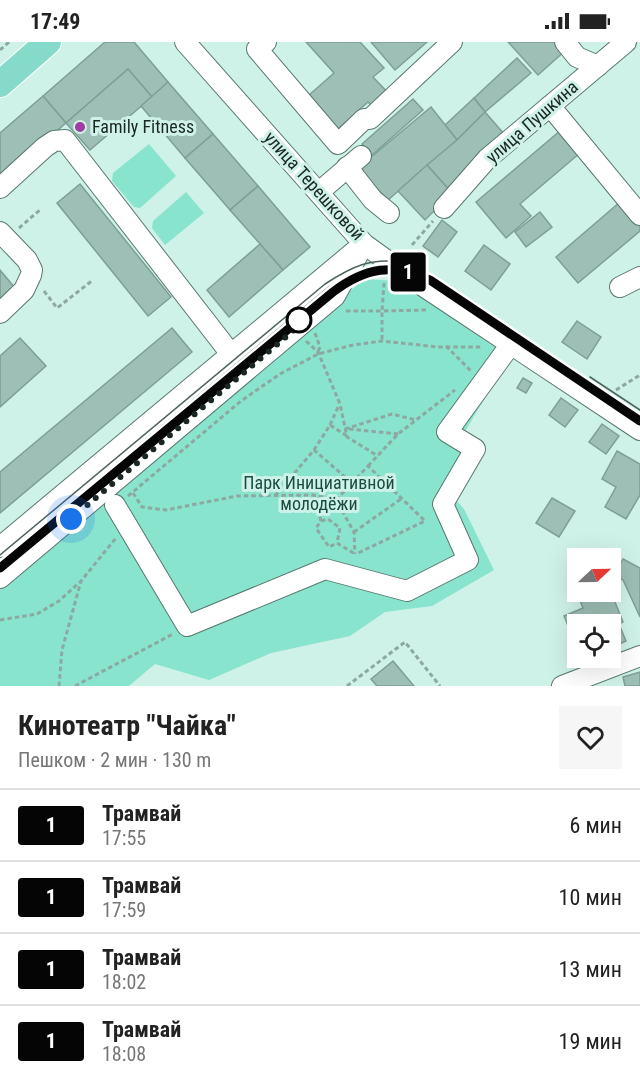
<!DOCTYPE html>
<html lang="ru">
<head>
<meta charset="utf-8">
<style>
	:root { --surface:#fff; --page:#f6f6f6; --text:#222; --muted:#767676; --line:#e0e0e0 }
	body { margin:0; font-family:"Roboto Condensed",sans-serif; background:var(--page); color:var(--text); height:100vh; display:flex; flex-direction:column; font-size:22px; white-space:nowrap }
	* { box-sizing:border-box; margin:0 }
	p { font-size:20px; color:var(--muted) }
	.icon { flex:none; width:33px; height:33px; fill:none; stroke:currentColor; stroke-width:2; stroke-linecap:round; stroke-linejoin:round }
	.map { position:relative; height:644px; overflow:hidden }
	.drawer { display:flex; flex-direction:column; background:var(--surface); flex:1 }
	.drawer>* { flex:none }
	.badge { padding:0 12px; border-radius:4px; font-size:21px; line-height:39px }
	.needle { width:39px; rotate:68deg }
	.fabs { position:absolute; left:567px; top:506px; display:grid; gap:12px }
	.fabs a { display:grid; place-items:center; width:54px; height:54px; border-radius:0px; background:var(--surface); box-shadow:0 6px 24px #0002; font-size:30px }
	.you { position:absolute; width:30px; height:30px; margin:-15px; border:4px solid #fff; border-radius:50%; background:#1a73e8; box-shadow:0 0 0 9px #1a73e833 }
	.map>.badge { position:absolute; translate:-50% -50%; box-shadow:0 0 0 3px #fff }
	.round { display:grid; place-items:center; flex:none; width:63px; height:63px; border-radius:0px; background:var(--page) }
	.headline { display:flex; align-items:center; justify-content:space-between; height:102px; padding:0 18px }
	h1 { font-size:28px; font-weight:700; line-height:45px }
	ul { padding:0; list-style:none }
	li { display:flex; align-items:center; gap:18px; height:72px; padding:0 18px; border-top:2px solid var(--line) }
	li div { flex:1 }
	li b { display:block; font-size:22px }
	li em { font-style:normal }
	li .badge { min-width:66px; font-weight:700; text-align:center }
	.status { display:flex; justify-content:space-between; align-items:center; height:42px; padding:0 30px; background:var(--surface); direction:ltr }
	.status svg { height:16px; fill:currentColor }
	.map>svg:first-child { display:block }
</style>
</head>
<body>
<div class="status"><b>17:49</b><svg viewBox="0 0 49 12"><path d="M0 12V9h3v3zM5 12V6h3v6zM10 12V3h3v9zM15 12V0h3v12zM26 1h20v11H26zM47 4h2v5h-2z"/></svg></div>
<div class="map">
<svg width="640" height="644" viewBox="0 0 640 644">
	<rect width="100%" height="100%" fill="#cff2e8"/>
	<g fill="#88e4cc">
		<path d="M 149,102 L 176,134 L 140,166 L 134,165 L 112,139 L 113,131 Z"/>
		<path d="M 186,150 L 204,171 L 165,203 L 152,186 L 153,179 Z"/>
		<path d="M 364,237 L 397,239 L 509,315 L 463,393 L 484,405 L 454,456 L 464,467 L 494,528 L 432,564 L 385,570 L 350,594 L 271,611 L 209,638 L 155,622 L 129,644 L 0,644 L 0,546 Z"/>
	</g>
	<g fill="#9dbfb5" stroke="#7e9f96" stroke-width="1.5">
		<path d="M 105,0 L 134,0 L 168,40 L 152,55 L 128,27 L 66,81 L 43,54 Z"/>
		<path d="M 306,0 L 360,0 L 384,26 L 373,35 L 391,54 L 375,67 L 368,60 L 338,87 L 308,54 L 334,31 Z"/>
		<path d="M 371,0 L 427,0 L 395,28 Z"/>
		<path d="M 508,0 L 559,0 L 566,8 L 538,33 Z"/>
		<path d="M 517,16 L 531,31 L 485,70 L 474,56 Z"/>
		<path d="M 128,27 L 152,55 L 90,108 L 66,81 Z"/>
		<path d="M 168,40 L 213,92 L 185,116 L 141,64 Z"/>
		<path d="M 43,54 L 66,81 L 0,138 L 0,91 Z"/>
		<path d="M 474,56 L 485,70 L 457,98 L 445,83 Z"/>
		<path d="M 413,57 L 423,68 L 372,113 L 362,102 Z"/>
		<path d="M 431,65 L 457,98 L 388,158 L 358,126 Z"/>
		<path d="M 485,70 L 505,93 L 452,151 L 427,123 L 457,98 Z"/>
		<path d="M 561,88 L 580,111 L 520,162 L 531,174 L 506,196 L 476,160 Z"/>
		<path d="M 213,92 L 258,144 L 230,168 L 185,116 Z"/>
		<path d="M 427,123 L 452,151 L 425,178 L 398,149 Z"/>
		<path d="M 80,142 L 171,255 L 148,274 L 57,161 Z"/>
		<path d="M 258,144 L 310,205 L 283,228 L 230,168 Z"/>
		<path d="M 620,160 L 640,184 L 640,189 L 578,241 L 556,215 Z"/>
		<path d="M 540,170 L 552,185 L 526,205 L 515,190 Z"/>
		<path d="M 442,178 L 457,190 L 438,215 L 423,204 Z"/>
		<path d="M 260,202 L 283,228 L 229,275 L 207,248 Z"/>
		<path d="M 484,203 L 510,222 L 491,248 L 465,229 Z"/>
		<path d="M 0,228 L 15,246 L 0,259 Z"/>
		<path d="M 577,279 L 601,295 L 587,317 L 562,300 Z"/>
		<path d="M 172,286 L 192,310 L 0,471 L 0,430 Z"/>
		<path d="M 20,296 L 46,324 L 0,365 L 0,314 Z"/>
		<path d="M 523,336 L 532,341 L 526,351 L 517,346 Z"/>
		<path d="M 561,356 L 578,368 L 565,385 L 549,373 Z"/>
		<path d="M 602,382 L 619,394 L 606,412 L 589,400 Z"/>
		<path d="M 617,409 L 640,422 L 640,453 L 626,477 L 605,465 L 616,445 L 602,437 Z"/>
		<path d="M 552,456 L 575,469 L 559,495 L 536,481 Z"/>
		<path d="M 623,517 L 640,526 L 640,575 L 623,538 L 614,533 Z"/>
		<path d="M 578,528 L 578,549 L 605,549 L 606,551 L 611,550 L 623,580 L 619,582 L 626,599 L 610,606 L 610,582 L 578,582 L 578,591 L 572,594 L 564,574 L 583,566 L 569,532 Z"/>
		<path d="M 393,619 L 414,644 L 377,644 L 371,637 Z"/>
		<path d="M 640,630 L 640,644 L 625,644 L 623,635 Z"/>
	</g>
	<g fill="none" stroke-linecap="round" stroke-linejoin="round">
		<defs>
			<g id="minor">
				<path d="M 185,0 L 364,202 L 414,238 L 640,388"/>
				<path d="M 266,0 L 257,7 L 338,102 L 364,77 L 370,77 L 452,0"/>
				<path d="M 565,0 L 577,15 L 598,24"/>
				<path d="M 550,64 L 640,173"/>
				<path d="M 347,125 L 373,158 L 389,171"/>
				<path d="M 0,146 L 45,105 L 54,99 L 65,98 L 231,312"/>
				<path d="M 319,150 L 361,114"/>
				<path d="M 444,166 L 487,117 L 626,0"/>
				<path d="M 0,190 L 27,218 L 32,228 L 31,233 L 24,248 L 0,271"/>
				<path d="M 620,245 L 640,235"/>
				<path d="M 115,463 L 187,584 L 325,527 L 407,549 L 468,518 L 443,462 L 475,407 L 447,390 L 511,302"/>
				<path d="M 0,505 L 355,209"/>
				<path d="M 0,536 L 335,254 L 364,202"/>
				<path d="M 562,644 L 640,614"/>
			</g>
			<path id="major" d="M 0,42 L 48,0"/>
		</defs>
		<use href="#minor" stroke="#58786f" stroke-width="22"/>
		<use href="#major" stroke="#fff" stroke-width="28"/>
		<g stroke="#8da8a0" stroke-width="3" stroke-dasharray="4.5 3" stroke-linecap="butt">
			<path d="M 0,8 L 9,0"/>
			<path d="M 19,186 L 41,167"/>
			<path d="M 412,203 L 433,179"/>
			<path d="M 384,241 L 382,269 L 427,268"/>
			<path d="M 44,249 L 57,266 L 93,238"/>
			<path d="M 346,269 L 382,269 L 382,299"/>
			<path d="M 315,291 L 320,305 L 318,310"/>
			<path d="M 306,299 L 318,310 L 340,362 L 347,395 L 378,414"/>
			<path d="M 446,304 L 471,329"/>
			<path d="M 616,348 L 640,333"/>
			<path d="M 330,383 L 339,363"/>
			<path d="M 345,387 L 392,372 L 416,378"/>
			<path d="M 349,387 L 398,392"/>
			<path d="M 314,408 L 330,383 L 347,394"/>
			<path d="M 368,424 L 398,392 L 455,348"/>
			<path d="M 133,451 L 142,465 L 166,468 L 237,454 L 314,453 L 336,458 L 354,490 L 355,512"/>
			<path d="M 314,453 L 321,479 L 316,486 L 329,505 L 337,501 L 355,512"/>
			<path d="M 128,454 L 241,359 L 280,332 L 318,312 L 353,303 L 382,299 L 438,305 L 483,305"/>
			<path d="M 275,454 L 314,408 L 352,441"/>
			<path d="M 336,458 L 368,424 L 425,479 L 356,512"/>
			<path d="M 321,479 L 328,477 L 340,486 L 337,501"/>
			<path d="M 354,490 L 401,457"/>
			<path d="M 0,578 L 37,572 L 59,559 L 80,540"/>
			<path d="M 59,644 L 62,608 L 81,539 L 116,496"/>
			<path d="M 75,644 L 173,592"/>
			<path d="M 347,644 L 405,600 L 440,644"/>
		</g>
		<use href="#minor" stroke="#fff" stroke-width="20"/>
		<use href="#major" stroke="#85dac9" stroke-width="26"/>
		<g stroke="#4f625d" stroke-width="1.5">
			<path d="M 590,335 L 640,368"/>
			<path d="M 0,513 L 325,242 C 351,225 373,214 404,221"/>
			<path d="M 0,526 L 333,250 C 365,226 393,221 430,239 L 640,379"/>
		</g>
	</g>
	<g fill="none" stroke-linecap="round" stroke-linejoin="round">
		<defs>
			<path id="line" d="M 0,526 L 333,250 C 366,225 393,221 430,238 L 640,379"/>
		</defs>
		<use href="#line" stroke="#fff" stroke-width="14"/>
		<use href="#line" stroke="#050505" stroke-width="9"/>
		<path stroke="#192622" stroke-width="6" stroke-dasharray="0 10.8" d="M 71,477 L 300,283 L 299,278"/>
	</g>
	<circle fill="#9f3da4" stroke="#cff2e8" stroke-width="2" cx="80" cy="85" r="6"/>
	<circle fill="#fff" stroke="#050505" stroke-width="3" cx="299" cy="278" r="12"/>
	<g text-anchor="middle" stroke-width="6" stroke-linejoin="round" paint-order="stroke">
		<g font-size="18" fill="#192622" stroke="#cff2e8">
			<text transform="translate(532 80) rotate(-41)" y="6">улица Пушкина</text>
			<text transform="translate(314 144) rotate(48)" y="6">улица Терешковой</text>
		</g>
		<g font-size="18" fill="#192622" stroke="#cff2e8" text-anchor="start">
			<text x="92" y="91">Family Fitness</text>
		</g>
		<g font-size="18" fill="#1a4c41" stroke="#cff2e8">
			<text x="319" y="447">Парк Инициативной<tspan x="319" dy="21">молодёжи</tspan></text>
		</g>
	</g>
</svg>
<div class="fabs">
<a><svg class="needle" viewBox="-14 -14 28 28"><path d="M0-13l5 13h-10z" fill="#e53935"/><path d="M0 13l5-13h-10z" fill="#767676"/></svg></a>
<a><svg class="icon" aria-label="locate" viewBox="0 0 24 24"><circle cx="12" cy="12" r="6"/><path d="M12 2v4M12 18v4M2 12h4M18 12h4"/></svg></a>
</div>
<div class="you" style="left:71px;top:477px"></div>
<b class="badge" style="left:408px;top:230px;background:#050505;color:#fff">1</b>
</div>
<section class="drawer">
<div class="headline"><div><h1>Кинотеатр &quot;Чайка&quot;</h1><p>Пешком · 2 мин · 130 m</p></div><a class="round"><svg class="icon" aria-label="heart" viewBox="0 0 24 24"><path d="M12 20l-8-8c-3-5 5-10 8-4 3-6 11-1 8 4z"/></svg></a></div>
<ul>
<li><span class="badge" style="background:#050505;color:#fff">1</span><div><b>Трамвай</b><p>17:55</p></div><em>6 мин</em></li>
<li><span class="badge" style="background:#050505;color:#fff">1</span><div><b>Трамвай</b><p>17:59</p></div><em>10 мин</em></li>
<li><span class="badge" style="background:#050505;color:#fff">1</span><div><b>Трамвай</b><p>18:02</p></div><em>13 мин</em></li>
<li><span class="badge" style="background:#050505;color:#fff">1</span><div><b>Трамвай</b><p>18:08</p></div><em>19 мин</em></li>
</ul>
</section>
</body>
</html>
